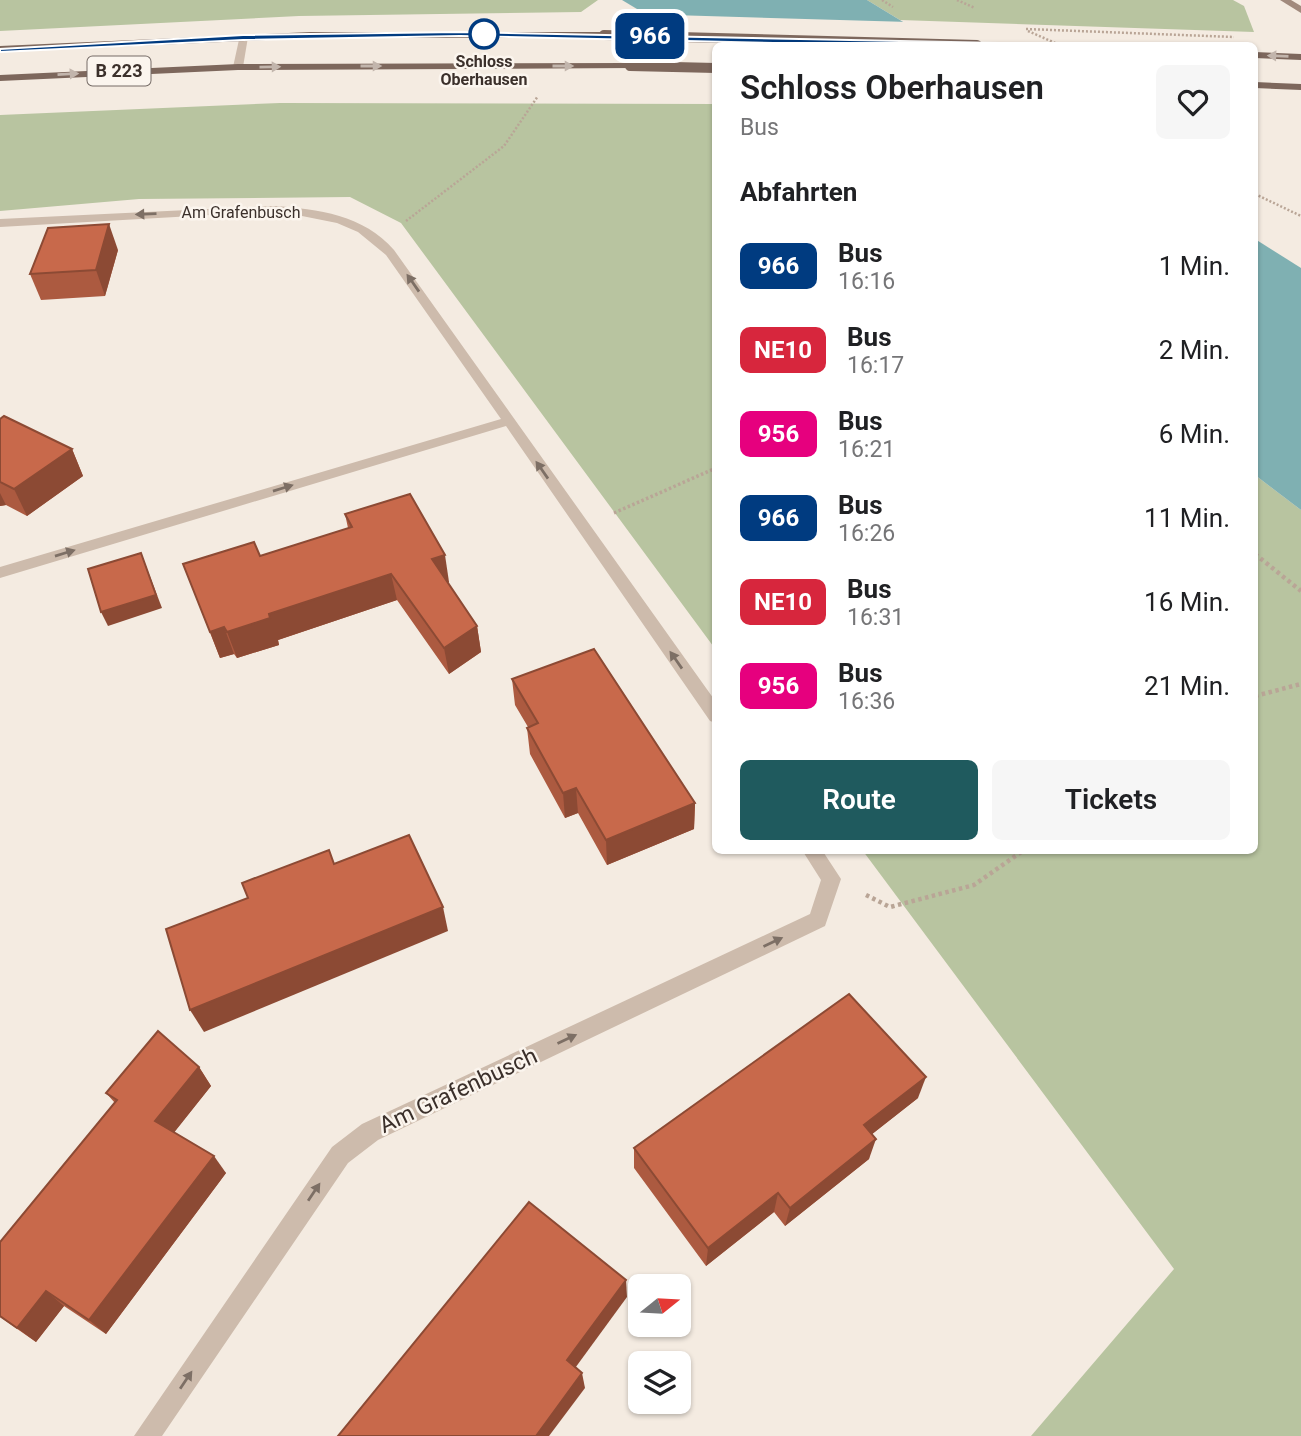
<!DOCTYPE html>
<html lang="de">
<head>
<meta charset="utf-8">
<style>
	:root { --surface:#fff; --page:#f6f6f6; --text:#202124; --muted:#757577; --accent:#1f5a5e }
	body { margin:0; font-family:Roboto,sans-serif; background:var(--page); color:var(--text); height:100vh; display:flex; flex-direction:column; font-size:26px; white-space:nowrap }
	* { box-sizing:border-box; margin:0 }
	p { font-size:23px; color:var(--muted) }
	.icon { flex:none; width:38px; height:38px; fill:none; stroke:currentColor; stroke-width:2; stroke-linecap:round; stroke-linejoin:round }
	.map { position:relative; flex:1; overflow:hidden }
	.side { position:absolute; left:712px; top:42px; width:546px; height:812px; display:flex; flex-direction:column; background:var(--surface); border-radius:10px; box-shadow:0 2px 5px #0004 }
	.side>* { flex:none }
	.badge { padding:0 14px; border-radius:10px; font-size:24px; line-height:46px }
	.needle { width:46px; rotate:72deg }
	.buttons { position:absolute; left:628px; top:1274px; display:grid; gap:14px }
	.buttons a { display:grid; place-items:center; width:63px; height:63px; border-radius:10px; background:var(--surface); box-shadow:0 2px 5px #0004; font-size:35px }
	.map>.badge { position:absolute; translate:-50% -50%; box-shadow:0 0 0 4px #fff }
	h2 { padding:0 28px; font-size:26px; line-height:63px }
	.round { display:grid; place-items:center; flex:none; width:74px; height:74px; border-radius:10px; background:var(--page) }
	.summary { display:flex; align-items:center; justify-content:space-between; height:119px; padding:0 28px }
	h1 { font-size:33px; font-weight:600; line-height:52px }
	.action { display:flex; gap:14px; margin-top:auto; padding:14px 28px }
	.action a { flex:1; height:80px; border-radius:10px; background:var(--accent); color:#fff; font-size:28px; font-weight:600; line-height:80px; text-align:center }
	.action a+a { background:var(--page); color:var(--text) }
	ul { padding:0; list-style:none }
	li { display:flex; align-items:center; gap:21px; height:84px; padding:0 28px }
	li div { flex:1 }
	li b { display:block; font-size:26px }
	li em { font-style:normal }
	li .badge { min-width:77px; font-weight:700; text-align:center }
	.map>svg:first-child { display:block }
</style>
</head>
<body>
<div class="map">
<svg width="1301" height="1436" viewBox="0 0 1301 1436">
	<rect width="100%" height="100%" fill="#f4ebe1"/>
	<g fill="#b8c4a0">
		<path d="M 0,0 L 598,0 L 581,12 L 299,16 L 0,31 Z"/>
		<path d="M 867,0 L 1233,0 L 1244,6 L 1254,32 L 900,20 Z"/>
		<path d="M 280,103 L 716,104 L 716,650 L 401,223 L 350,197 L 139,199 L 0,211 L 0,115 Z"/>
		<path d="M 1255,475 L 1301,510 L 1301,1436 L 1031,1436 L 1174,1269 L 863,851 L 1255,850 Z"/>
	</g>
	<g fill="#7fb0b2">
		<path d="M 622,0 L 867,0 L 941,45 L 716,46 L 652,18 Z"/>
		<path d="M 1255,239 L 1301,268 L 1301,510 L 1255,475 Z"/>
	</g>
	<path fill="#f4ebe1" d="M 639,14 L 909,22 L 944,45 L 716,46 L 716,71 Z"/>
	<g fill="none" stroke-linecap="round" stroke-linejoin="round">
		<g stroke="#b9a596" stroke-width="2.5" stroke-dasharray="2 2" stroke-linecap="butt">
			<path d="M 882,0 L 893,7"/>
			<path d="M 957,0 L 975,8"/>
			<path d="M 1026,29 L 1234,37"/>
			<path d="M 1028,31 L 1062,46"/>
			<path d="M 1255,194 L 1301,216"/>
			<path d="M 406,221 L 504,146 L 538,96"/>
		</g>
		<path stroke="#b9a596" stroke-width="3.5" stroke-dasharray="2.5 2.5" stroke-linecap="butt" d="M 614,513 L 716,468"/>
		<g stroke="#b9a596" stroke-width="4.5" stroke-dasharray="3.5 3.5" stroke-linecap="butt">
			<path d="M 1255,554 L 1301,591"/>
			<path d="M 1255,696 L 1301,684"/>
			<path d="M 866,895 L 890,907 L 974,885 L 1024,850"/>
		</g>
		<path fill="#cdbbac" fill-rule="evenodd" d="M 240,35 L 248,37 L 243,67 L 238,70 L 233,67 Z"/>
		<g fill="#cdbbac" fill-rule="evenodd">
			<path d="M 274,206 C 318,209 364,215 394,250 L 716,702 L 716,723 L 710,721 L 506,426 L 0,578 L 0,567 L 501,419 L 386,255 L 358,232 L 337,223 L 297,215 L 228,214 L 0,227 L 0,219 Z"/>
			<path d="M 802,850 L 822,850 L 841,879 L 825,926 L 378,1140 L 348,1163 L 162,1436 L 134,1436 L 332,1147 L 362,1124 L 810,914 L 821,880 Z"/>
		</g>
		<path fill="#a18a7d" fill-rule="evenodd" d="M 1280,0 L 1291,0 L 1301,6 L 1301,13 Z"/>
		<g fill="#7d675c" fill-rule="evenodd">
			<path d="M 311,32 L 604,32 L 609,35 L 604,38 L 311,38 L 0,52 L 0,46 Z"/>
			<path d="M 977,42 L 1005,46 L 972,45 Z"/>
			<path d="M 1255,52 L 1301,54 L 1301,60 L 1255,58 Z"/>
			<path d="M 630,63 L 635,66 L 634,68 L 238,70 L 0,81 L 0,75 L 238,64 Z"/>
			<path d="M 1255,82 L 1301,84 L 1301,90 L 1255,88 Z"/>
		</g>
		<g stroke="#7d675c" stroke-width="10">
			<path d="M 604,35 L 977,45"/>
			<path d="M 630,66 L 716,68"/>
		</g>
	</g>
	<g fill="#ac5a40">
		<path d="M 118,250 L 105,296 L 41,300 L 30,274 Z"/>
		<path d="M 0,419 L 72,449 L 83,476 L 27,516 L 6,505 L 0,506 Z"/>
		<path d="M 345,514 L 449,582 L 447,583 L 477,626 L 481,652 L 449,674 L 397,600 L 278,640 L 279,645 L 237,658 L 234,654 L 220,658 L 183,564 L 260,556 L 348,528 Z"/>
		<path d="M 512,679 L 695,803 L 694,829 L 607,865 L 578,813 L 565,818 L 530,754 L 527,728 L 528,727 L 515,705 Z"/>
		<path d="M 199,1067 L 211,1086 L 174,1132 L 226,1173 L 106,1334 L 64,1306 L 36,1342 L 0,1317 L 0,1242 L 115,1103 L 106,1093 Z"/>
		<path d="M 918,1098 L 872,1134 L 869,1159 L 785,1226 L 774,1212 L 706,1266 L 634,1168 L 634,1148 Z"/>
	</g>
	<g fill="#8c4a34">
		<path d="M 109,224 L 118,250 L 105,296 L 96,270 Z"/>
		<path d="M 72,449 L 83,476 L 27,516 L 14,489 Z"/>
		<path d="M 0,493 L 6,505 L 0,506 Z"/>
		<path d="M 141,553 L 162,608 L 108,626 L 101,612 Z"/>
		<path d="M 445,555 L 449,582 L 436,586 L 432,559 Z"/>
		<path d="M 391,574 L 397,600 L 278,640 L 279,645 L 237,658 L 227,632 L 269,614 Z"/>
		<path d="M 477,626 L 481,652 L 449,674 L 444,648 Z"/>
		<path d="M 224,627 L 234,654 L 220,658 L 210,632 Z"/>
		<path d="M 576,788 L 578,813 L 565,818 L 563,793 Z"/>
		<path d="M 695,803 L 694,829 L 607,865 L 606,840 Z"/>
		<path d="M 443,907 L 448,931 L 204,1032 L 190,1010 Z"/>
		<path d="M 199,1067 L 211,1086 L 169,1139 L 155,1121 Z"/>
		<path d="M 926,1077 L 918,1098 L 857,1146 L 864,1125 Z"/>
		<path d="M 876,1139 L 869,1159 L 785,1226 L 790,1208 Z"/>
		<path d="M 214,1156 L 226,1173 L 106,1334 L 89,1320 Z"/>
		<path d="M 778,1193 L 774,1212 L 706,1266 L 708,1248 Z"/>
		<path d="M 626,1280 L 627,1297 L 570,1375 L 567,1360 Z"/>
		<path d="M 46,1291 L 64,1306 L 36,1342 L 17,1328 Z"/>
		<path d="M 582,1373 L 585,1388 L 549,1436 L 536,1436 Z"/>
	</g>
	<g fill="#c8694b" stroke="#8c4a34" stroke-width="2">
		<path d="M 109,224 L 96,270 L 30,274 L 48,228 Z"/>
		<path d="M 4,416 L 72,449 L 14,489 L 0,482 L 0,419 Z"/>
		<path d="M 410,494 L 445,555 L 432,559 L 477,626 L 444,648 L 391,574 L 269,614 L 270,618 L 227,632 L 224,627 L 210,632 L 183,564 L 254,542 L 260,556 L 352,527 L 345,514 Z"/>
		<path d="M 141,553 L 156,595 L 101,612 L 88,569 Z"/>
		<path d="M 594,649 L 695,803 L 606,840 L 576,788 L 563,793 L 527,728 L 538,723 L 512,679 Z"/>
		<path d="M 409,835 L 443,907 L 190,1010 L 166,929 L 248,898 L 242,883 L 329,850 L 334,864 Z"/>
		<path d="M 849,994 L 926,1077 L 864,1125 L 876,1139 L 790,1208 L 778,1193 L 708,1248 L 634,1148 Z"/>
		<path d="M 158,1031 L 199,1067 L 155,1121 L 214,1156 L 89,1320 L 46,1291 L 17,1328 L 0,1316 L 0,1242 L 117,1100 L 106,1093 Z"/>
		<path d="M 529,1202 L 626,1280 L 567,1360 L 582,1373 L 536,1436 L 338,1436 Z"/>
	</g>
	<defs><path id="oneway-solid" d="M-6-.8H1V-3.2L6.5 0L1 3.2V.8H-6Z" transform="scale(1.75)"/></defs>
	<g fill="#c2b5ac">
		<use href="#oneway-solid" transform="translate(1278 56) rotate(-178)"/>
		<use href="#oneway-solid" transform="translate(371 66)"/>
		<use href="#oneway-solid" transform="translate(563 66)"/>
		<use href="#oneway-solid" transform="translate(270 67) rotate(-1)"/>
		<use href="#oneway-solid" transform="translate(68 74) rotate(-3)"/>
	</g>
	<g fill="#7d6f65">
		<use href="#oneway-solid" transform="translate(146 214) rotate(178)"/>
		<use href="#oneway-solid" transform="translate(413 283) rotate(-125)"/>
		<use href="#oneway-solid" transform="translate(542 470) rotate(-125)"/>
		<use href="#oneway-solid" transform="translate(283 488) rotate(-17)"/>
		<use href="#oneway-solid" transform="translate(65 553) rotate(-17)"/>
		<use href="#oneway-solid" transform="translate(676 660) rotate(-125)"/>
		<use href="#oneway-solid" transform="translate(773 942) rotate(-25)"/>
		<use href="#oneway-solid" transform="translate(567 1039) rotate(-25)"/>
		<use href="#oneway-solid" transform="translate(314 1192) rotate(-56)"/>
		<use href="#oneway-solid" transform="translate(186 1380) rotate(-56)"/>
	</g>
	<path fill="#003b80" stroke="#fff" stroke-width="2" d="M 460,32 L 1000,43 L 1003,46 L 1000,48 L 460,36 L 243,40 L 0,52 L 0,49 L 243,35 Z"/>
	<circle fill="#fff" stroke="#003b80" stroke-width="3.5" cx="484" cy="34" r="14"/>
	<g text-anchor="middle" stroke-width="5" stroke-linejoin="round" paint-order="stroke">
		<g font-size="16" font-weight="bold" fill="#3b302b" stroke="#fbf5ee">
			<text x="484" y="67">Schloss<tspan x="484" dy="18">Oberhausen</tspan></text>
		</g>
		<g font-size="16" fill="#3b302b" stroke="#fbf5ee">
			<text x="241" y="218">Am Grafenbusch</text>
		</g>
		<rect fill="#fbf5ee" stroke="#756b66" stroke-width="2" x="87.5" y="56.5" width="63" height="29" rx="5"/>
		<g font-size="18" font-weight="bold" fill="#3b302b">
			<text x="119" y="77">B 223</text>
		</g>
		<g font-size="23" fill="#3b302b" stroke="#fbf5ee">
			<text transform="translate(458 1090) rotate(-25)" y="8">Am Grafenbusch</text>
		</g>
	</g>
</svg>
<div class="buttons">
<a><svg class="needle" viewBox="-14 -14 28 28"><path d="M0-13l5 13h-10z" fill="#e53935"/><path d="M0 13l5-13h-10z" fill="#757577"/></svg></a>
<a><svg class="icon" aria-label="layers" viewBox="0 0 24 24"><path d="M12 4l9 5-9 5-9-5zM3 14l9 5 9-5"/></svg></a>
</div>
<b class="badge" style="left:650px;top:36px;background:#003b80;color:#fff">966</b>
<section class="side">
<div class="summary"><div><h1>Schloss Oberhausen</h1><p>Bus</p></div><a class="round"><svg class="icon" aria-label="heart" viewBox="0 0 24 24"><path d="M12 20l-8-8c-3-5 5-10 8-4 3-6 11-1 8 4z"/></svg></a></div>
<h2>Abfahrten</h2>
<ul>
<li><span class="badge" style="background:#003b80;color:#fff">966</span><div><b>Bus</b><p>16:16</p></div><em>1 Min.</em></li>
<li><span class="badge" style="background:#d7263d;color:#fff">NE10</span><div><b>Bus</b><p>16:17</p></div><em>2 Min.</em></li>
<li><span class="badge" style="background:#e6007e;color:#fff">956</span><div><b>Bus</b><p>16:21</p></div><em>6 Min.</em></li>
<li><span class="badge" style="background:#003b80;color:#fff">966</span><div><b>Bus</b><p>16:26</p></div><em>11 Min.</em></li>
<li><span class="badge" style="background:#d7263d;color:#fff">NE10</span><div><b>Bus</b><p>16:31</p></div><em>16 Min.</em></li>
<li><span class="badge" style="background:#e6007e;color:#fff">956</span><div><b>Bus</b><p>16:36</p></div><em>21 Min.</em></li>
</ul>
<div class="action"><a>Route</a><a>Tickets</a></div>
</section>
</div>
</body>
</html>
